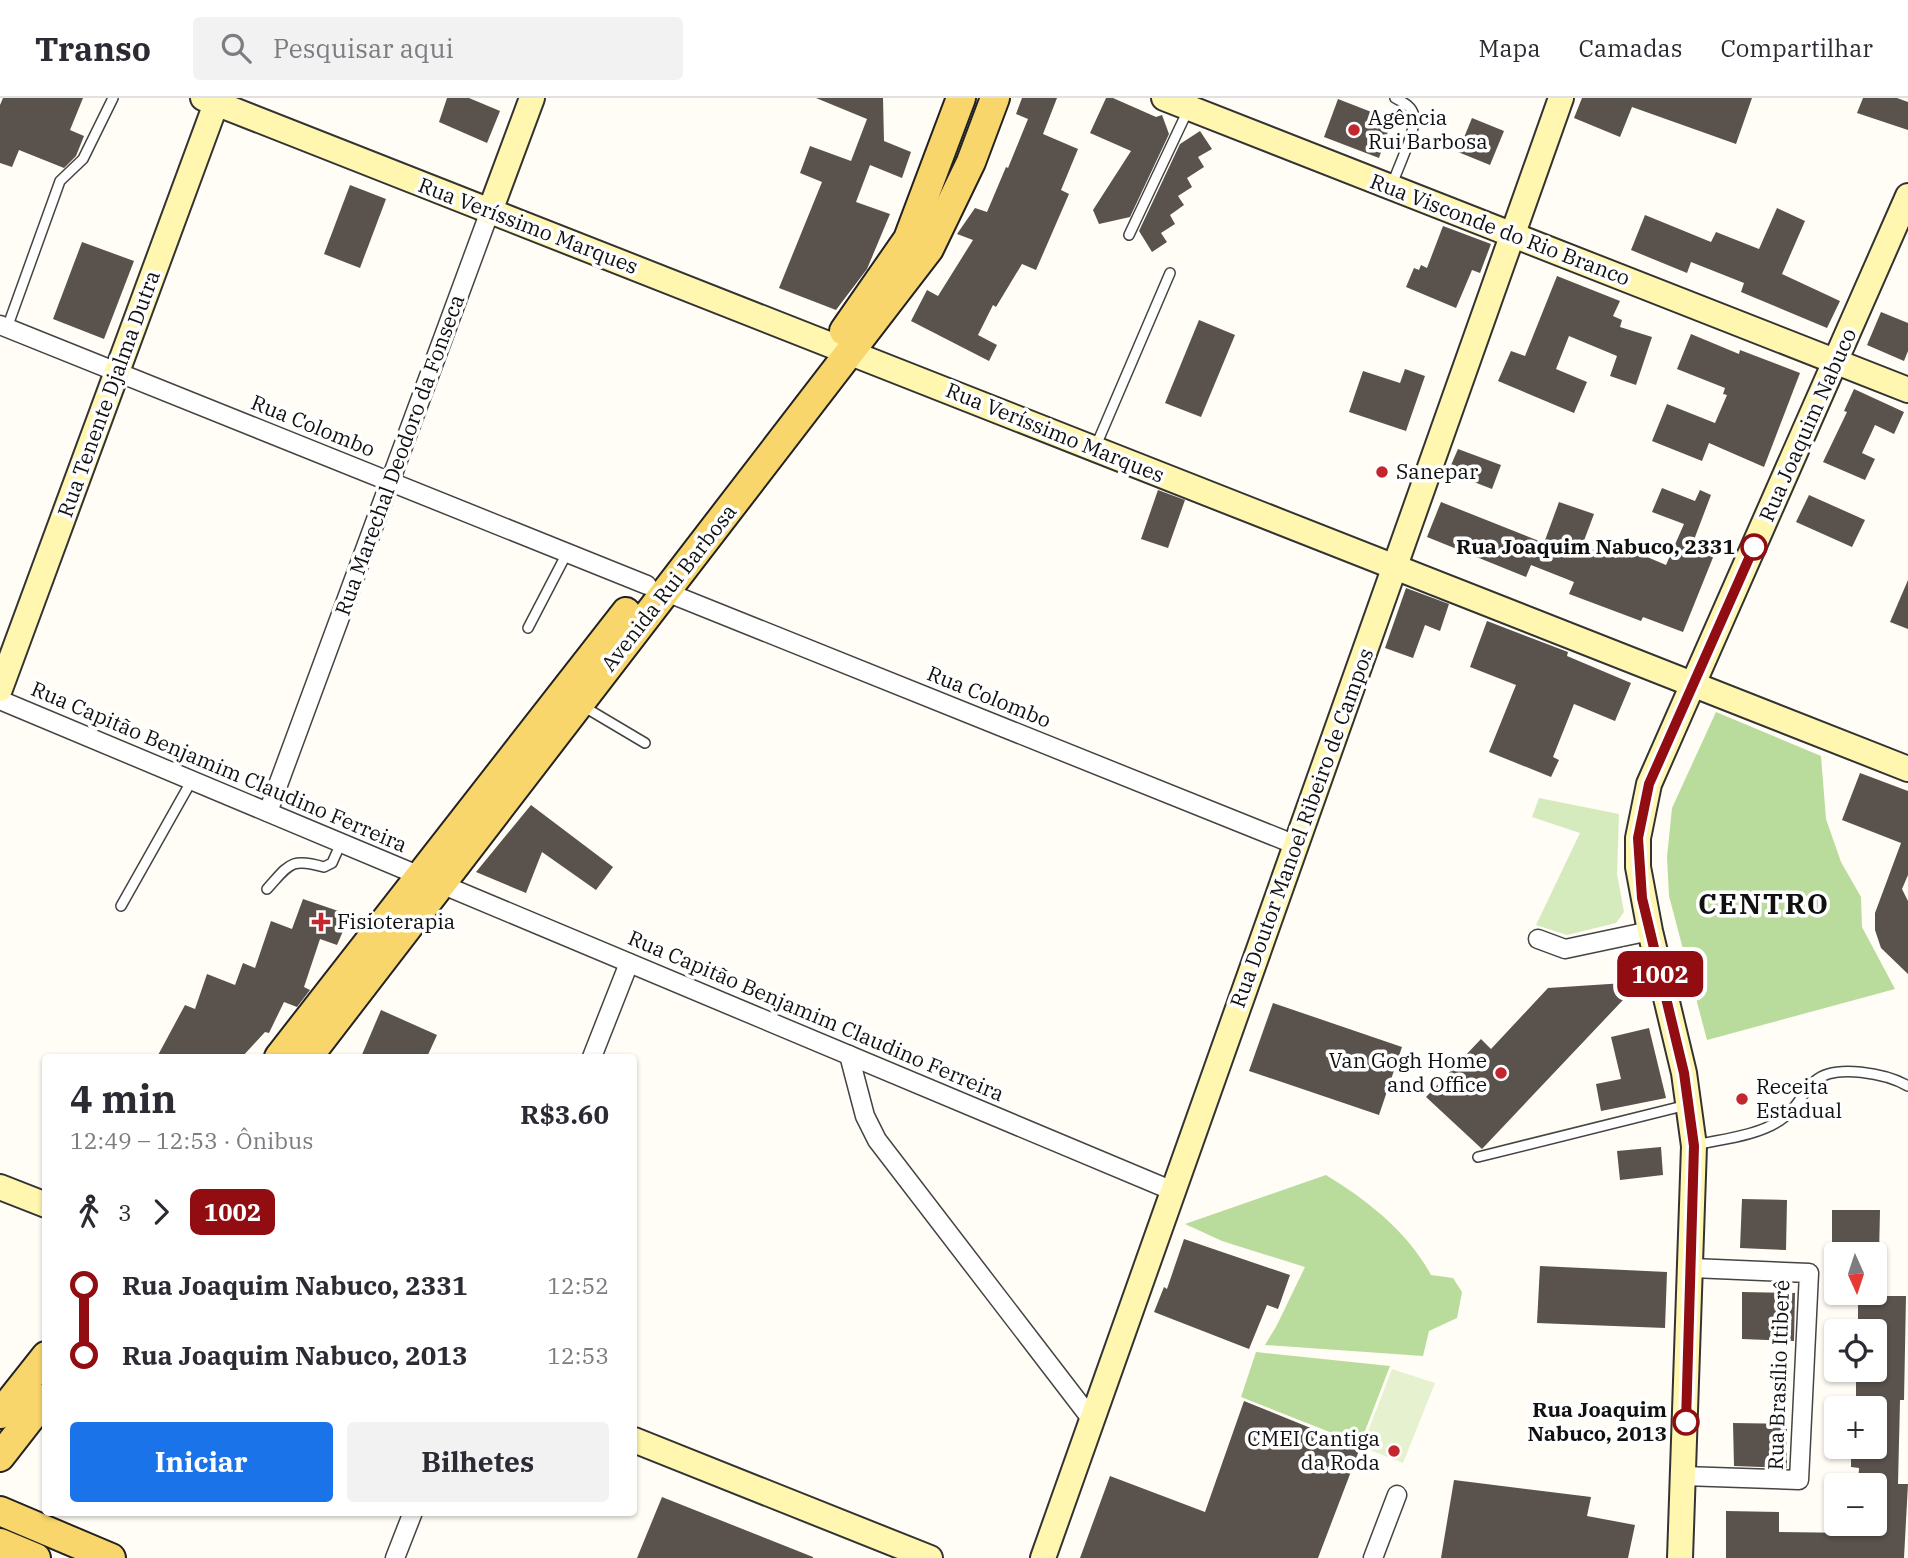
<!DOCTYPE html>
<html lang="pt">
<head>
<meta charset="utf-8">
<style>
	:root { --surface:#fff; --page:#f2f2f3; --text:#2b2b33; --muted:#7c7c81; --line:#e1e1e2; --accent:#1a73e8 }
	body { margin:0; font-family:"IBM Plex Serif",serif; background:var(--page); color:var(--text); height:100vh; display:flex; flex-direction:column; font-size:26px; white-space:nowrap }
	* { box-sizing:border-box; margin:0 }
	p { font-size:23px; color:var(--muted) }
	.icon { flex:none; width:38px; height:38px; fill:none; stroke:currentColor; stroke-width:2; stroke-linecap:round; stroke-linejoin:round }
	.map { position:relative; flex:1; overflow:hidden }
	.drawer { position:absolute; left:42px; top:956px; width:595px; height:462px; display:flex; flex-direction:column; background:var(--surface); border-radius:7px; box-shadow:0 2px 5px #0004 }
	.drawer>* { flex:none }
	.badge { padding:0 14px; border-radius:10px; font-size:24px; line-height:46px }
	.needle { width:46px; rotate:177deg }
	.buttons { position:absolute; left:1824px; top:1144px; display:grid; gap:14px }
	.buttons a { display:grid; place-items:center; width:63px; height:63px; border-radius:7px; background:var(--surface); box-shadow:0 2px 5px #0004; font-size:35px }
	.map>.badge { position:absolute; translate:-50% -50%; box-shadow:0 0 0 4px #fff }
	.legs { display:flex; align-items:center; gap:10px; height:77px; padding:0 28px; font-size:23px }
	.legs p { margin-inline-start:auto }
	.headline { display:flex; align-items:center; justify-content:space-between; height:119px; padding:0 28px }
	h1 { font-size:38px; font-weight:700; line-height:52px }
	.primary-button { display:flex; gap:14px; margin-top:auto; padding:14px 28px }
	.primary-button a { flex:1; height:80px; border-radius:7px; background:var(--accent); color:#fff; font-size:28px; font-weight:700; line-height:80px; text-align:center }
	.primary-button a+a { background:var(--page); color:var(--text) }
	ul { padding:0 28px; list-style:none }
	li { display:flex; align-items:center; gap:24px; height:70px; font-size:26px }
	li i { display:grid; place-items:center; width:10px; height:100%; margin:0 9px; background:currentColor }
	li i::after { content:''; width:18px; height:18px; margin:-9px; border:5px solid; border-radius:50%; background:var(--surface) }
	li p { margin-inline-start:auto }
	li:first-child i { background:linear-gradient(#0000 50%,currentColor 0) }
	li:last-child i { background:linear-gradient(currentColor 50%,#0000 0) }
	header { display:flex; align-items:center; gap:42px; box-sizing:border-box; height:98px; padding:0 35px; background:var(--surface); border-bottom:2px solid var(--line) }
	header strong { font-size:33px }
	nav { display:flex; gap:38px; margin-inline-start:auto; font-size:24px }
	.search { width:490px; height:63px; background:var(--page); display:flex; align-items:center; gap:18px; box-sizing:border-box; padding:0 24px; border-radius:7px; color:var(--muted); font-size:26px }
	.map>svg:first-child { display:block }
</style>
</head>
<body>
<header>
<strong>Transo</strong>
<div class="search"><svg class="icon" aria-label="search" viewBox="0 0 24 24"><circle cx="10" cy="10" r="6"/><path d="M15 15l6 6"/></svg>Pesquisar aqui</div>
<nav><a>Mapa</a><a>Camadas</a><a>Compartilhar</a></nav>
</header>
<div class="map">
<svg width="1908" height="1460" viewBox="0 0 1908 1460">
	<rect width="100%" height="100%" fill="#fffdf5"/>
	<path fill="#d5ebbd" d="M 1539,700 L 1619,716 L 1617,776 L 1624,814 L 1616,825 L 1567,837 L 1536,827 L 1580,735 L 1532,719 Z"/>
	<g fill="#b9dc9c">
		<path d="M 1716,614 L 1821,658 L 1826,721 L 1841,764 L 1861,799 L 1862,829 L 1895,891 L 1707,942 L 1669,798 L 1667,759 L 1672,710 Z"/>
		<path d="M 1326,1077 C 1367,1102 1408,1134 1431,1177 L 1453,1180 L 1462,1194 L 1457,1220 L 1429,1233 L 1423,1258 L 1265,1247 L 1277,1227 L 1305,1169 L 1222,1143 L 1185,1126 Z"/>
		<path d="M 1256,1254 L 1390,1268 L 1360,1346 L 1241,1299 Z"/>
	</g>
	<path fill="#e6f2cf" d="M 1392,1271 L 1435,1285 L 1403,1365 L 1362,1349 Z"/>
	<g fill="#5a524d">
		<path d="M 3,0 L 83,0 L 70,32 L 84,38 L 76,58 L 64,70 L 19,52 L 12,69 L 0,65 L 0,7 Z"/>
		<path d="M 447,0 L 469,0 L 500,13 L 487,45 L 439,24 Z"/>
		<path d="M 816,0 L 883,0 L 884,43 L 911,54 L 902,80 L 870,67 L 856,104 L 890,116 L 867,171 L 836,212 L 779,190 L 822,84 L 800,75 L 810,48 L 851,63 L 867,21 Z"/>
		<path d="M 1022,0 L 1057,0 L 1043,36 L 1078,51 L 1061,92 L 1069,96 L 1036,172 L 1022,166 L 996,209 L 993,207 L 978,237 L 997,247 L 989,263 L 911,223 L 927,192 L 938,198 L 973,142 L 957,136 L 975,110 L 987,114 L 1006,69 L 1008,70 L 1028,21 L 1016,16 Z"/>
		<path d="M 1106,0 L 1113,0 L 1156,19 L 1162,17 L 1169,36 L 1130,119 L 1099,126 L 1093,112 L 1131,53 L 1090,35 Z"/>
		<path d="M 1582,0 L 1752,0 L 1736,46 L 1632,9 L 1620,39 L 1574,20 Z"/>
		<path d="M 1863,0 L 1897,0 L 1908,4 L 1908,32 L 1857,15 Z"/>
		<path d="M 1338,1 L 1392,22 L 1379,60 L 1324,39 Z"/>
		<path d="M 1472,20 L 1504,33 L 1490,67 L 1458,54 Z"/>
		<path d="M 1200,33 L 1212,51 L 1198,59 L 1204,69 L 1187,80 L 1192,89 L 1178,98 L 1184,107 L 1170,117 L 1175,126 L 1161,135 L 1167,144 L 1152,154 L 1139,133 L 1180,46 Z"/>
		<path d="M 350,87 L 386,101 L 360,170 L 324,156 Z"/>
		<path d="M 1777,110 L 1805,123 L 1782,176 L 1840,203 L 1827,230 L 1741,194 L 1744,185 L 1691,164 L 1687,175 L 1631,152 L 1645,117 L 1711,144 L 1716,134 L 1759,151 Z"/>
		<path d="M 1443,128 L 1491,146 L 1480,175 L 1472,172 L 1456,210 L 1406,189 L 1414,170 L 1419,172 L 1421,167 L 1427,170 Z"/>
		<path d="M 82,144 L 134,163 L 104,241 L 53,221 Z"/>
		<path d="M 1557,178 L 1620,203 L 1613,218 L 1622,222 L 1620,229 L 1652,239 L 1636,287 L 1610,278 L 1617,258 L 1569,238 L 1556,271 L 1587,284 L 1574,315 L 1498,283 L 1511,253 L 1525,258 Z"/>
		<path d="M 1881,214 L 1908,225 L 1908,253 L 1904,263 L 1867,247 Z"/>
		<path d="M 1199,222 L 1235,237 L 1201,319 L 1165,305 Z"/>
		<path d="M 1691,236 L 1739,256 L 1740,252 L 1800,275 L 1764,369 L 1709,345 L 1702,363 L 1652,343 L 1667,306 L 1715,325 L 1727,297 L 1723,296 L 1725,290 L 1677,271 Z"/>
		<path d="M 1405,271 L 1425,278 L 1406,333 L 1349,314 L 1363,273 L 1400,285 Z"/>
		<path d="M 1854,291 L 1904,314 L 1894,336 L 1875,327 L 1862,355 L 1875,361 L 1865,382 L 1823,364 L 1847,314 L 1844,313 Z"/>
		<path d="M 1458,351 L 1501,367 L 1492,391 L 1448,374 Z"/>
		<path d="M 1662,390 L 1695,403 L 1700,392 L 1711,397 L 1692,447 L 1714,457 L 1683,534 L 1643,519 L 1641,523 L 1569,496 L 1574,484 L 1531,467 L 1526,479 L 1427,439 L 1441,404 L 1544,445 L 1559,404 L 1594,416 L 1582,448 L 1616,460 L 1621,448 L 1666,467 L 1684,426 L 1652,414 Z"/>
		<path d="M 1158,392 L 1185,402 L 1168,450 L 1141,441 Z"/>
		<path d="M 1809,397 L 1865,422 L 1852,449 L 1796,424 Z"/>
		<path d="M 1908,482 L 1908,531 L 1890,524 Z"/>
		<path d="M 1406,490 L 1449,506 L 1440,533 L 1425,527 L 1413,560 L 1385,550 Z"/>
		<path d="M 1487,523 L 1568,554 L 1567,558 L 1631,585 L 1615,623 L 1574,606 L 1553,659 L 1559,662 L 1551,679 L 1489,654 L 1516,587 L 1470,569 Z"/>
		<path d="M 1860,675 L 1908,693 L 1908,777 L 1902,791 L 1908,803 L 1908,876 L 1881,850 L 1875,832 L 1875,815 L 1901,745 L 1842,722 Z"/>
		<path d="M 531,707 L 613,769 L 596,792 L 542,754 L 526,795 L 476,774 Z"/>
		<path d="M 303,801 L 350,817 L 337,847 L 320,841 L 304,889 L 310,892 L 297,909 L 284,904 L 269,935 L 265,934 L 242,959 L 157,959 L 185,907 L 195,911 L 207,876 L 235,887 L 243,865 L 255,870 L 271,823 L 292,831 Z"/>
		<path d="M 1640,884 L 1482,1051 L 1426,999 L 1481,941 L 1491,951 L 1548,890 Z"/>
		<path d="M 1273,905 L 1402,949 L 1379,1017 L 1249,973 Z"/>
		<path d="M 381,912 L 437,937 L 427,959 L 361,959 Z"/>
		<path d="M 1649,930 L 1666,1000 L 1601,1013 L 1596,986 L 1621,981 L 1611,939 Z"/>
		<path d="M 1661,1049 L 1663,1077 L 1620,1082 L 1617,1053 Z"/>
		<path d="M 1742,1101 L 1787,1102 L 1786,1152 L 1740,1150 Z"/>
		<path d="M 1832,1112 L 1880,1112 L 1879,1157 L 1832,1156 Z"/>
		<path d="M 1184,1141 L 1290,1177 L 1278,1211 L 1267,1207 L 1249,1251 L 1154,1214 L 1164,1189 L 1167,1191 Z"/>
		<path d="M 1540,1168 L 1667,1174 L 1665,1230 L 1537,1225 Z"/>
		<path d="M 1742,1194 L 1795,1195 L 1794,1243 L 1742,1241 Z"/>
		<path d="M 1858,1198 L 1906,1198 L 1904,1302 L 1900,1302 L 1898,1386 L 1908,1386 L 1904,1460 L 1726,1460 L 1726,1413 L 1779,1414 L 1779,1434 L 1857,1435 L 1857,1426 L 1874,1426 L 1874,1388 L 1858,1388 L 1859,1370 L 1851,1369 L 1851,1349 L 1874,1349 L 1874,1301 L 1856,1301 L 1856,1272 L 1874,1272 L 1874,1234 L 1858,1234 Z"/>
		<path d="M 1244,1303 L 1360,1350 L 1318,1460 L 1080,1460 L 1110,1378 L 1205,1414 Z"/>
		<path d="M 1733,1325 L 1787,1326 L 1787,1370 L 1734,1368 Z"/>
		<path d="M 1454,1382 L 1591,1399 L 1587,1418 L 1635,1427 L 1628,1460 L 1441,1460 Z"/>
		<path d="M 662,1399 L 813,1459 L 813,1460 L 637,1460 Z"/>
	</g>
	<g fill="none" stroke-linecap="round" stroke-linejoin="round">
		<defs>
			<g id="lane">
				<path d="M 1392,87 C 1397,71 1416,34 1414,18 C 1412,8 1403,4 1395,0"/>
				<path d="M 1129,137 L 1188,12"/>
				<path d="M 7,230 L 60,83 L 83,61 L 113,0"/>
				<path d="M 1095,350 L 1170,175"/>
				<path d="M 528,530 L 567,455"/>
				<path d="M 581,607 L 645,645"/>
				<path d="M 267,791 C 289,767 290,759 324,769 L 332,765 L 341,745"/>
				<path d="M 121,808 L 192,682"/>
				<path d="M 1696,1047 C 1722,1041 1756,1038 1779,1023 C 1796,1013 1801,996 1815,983 C 1835,965 1887,976 1908,988"/>
				<path d="M 1478,1059 L 1687,1007"/>
			</g>
			<g id="street">
				<path d="M 0,227 L 647,487"/>
				<path d="M 666,494 L 1296,747"/>
				<path d="M 0,602 L 420,778"/>
				<path d="M 268,714 L 490,113"/>
				<path d="M 441,786 L 1173,1093"/>
				<path d="M 1538,841 L 1565,851 L 1650,833"/>
				<path d="M 849,957 L 865,1018 L 877,1042 L 1092,1322"/>
				<path d="M 592,959 L 629,865"/>
				<path d="M 1683,1378 L 1799,1382 L 1809,1175 L 1692,1170"/>
				<path d="M 395,1460 L 413,1414"/>
				<path d="M 1373,1460 L 1397,1397"/>
			</g>
			<g id="secondary">
				<path d="M 203,0 L 1908,671"/>
				<path d="M 1164,0 L 1908,292"/>
				<path d="M 490,113 L 532,0"/>
				<path d="M 0,591 L 218,0"/>
				<path d="M 0,1089 L 46,1107"/>
				<path d="M 634,1342 L 930,1460"/>
				<path d="M 1043,1460 L 1561,0"/>
				<path d="M 1680,1460 L 1694,1048 L 1684,975 L 1650,833 L 1638,769 L 1638,740 L 1649,686 L 1908,98"/>
			</g>
			<g id="primary">
				<path d="M 844,233 L 908,141 L 961,0"/>
				<path d="M 279,959 L 626,514"/>
				<path d="M 308,959 L 929,151 L 971,64 L 995,0"/>
				<path d="M 0,1316 L 46,1258"/>
				<path d="M 0,1359 L 46,1300"/>
				<path d="M 0,1413 L 111,1460"/>
				<path d="M 0,1445 L 36,1460"/>
			</g>
		</defs>
		<use href="#lane" stroke="#444" stroke-width="12"/>
		<use href="#street" stroke="#444" stroke-width="21"/>
		<use href="#secondary" stroke="#333" stroke-width="28"/>
		<use href="#primary" stroke="#222" stroke-width="32"/>
		<use href="#lane" stroke="#fff" stroke-width="9"/>
		<use href="#street" stroke="#fff" stroke-width="18"/>
		<use href="#secondary" stroke="#fff6b0" stroke-width="24"/>
		<use href="#primary" stroke="#f9d66b" stroke-width="28"/>
	</g>
	<g fill="none" stroke-linecap="round" stroke-linejoin="round">
		<defs>
			<path id="line-1" d="M 1686,1324 L 1694,1048 L 1684,975 L 1642,800 L 1638,740 L 1649,686 L 1754,449"/>
		</defs>
		<use href="#line-1" stroke="#fff" stroke-width="16"/>
		<use href="#line-1" stroke="#910d11" stroke-width="10"/>
	</g>
	<g fill="#c4262e" stroke="#fff" stroke-width="2.5">
		<circle cx="1354" cy="32" r="7"/>
		<circle cx="1382" cy="374" r="7"/>
		<path d="M317.5 813.5h7v7h7v7h-7v7h-7v-7h-7v-7h7z"/>
		<circle cx="1501" cy="975" r="7"/>
		<circle cx="1742" cy="1001" r="7"/>
		<circle cx="1394" cy="1353" r="7"/>
	</g>
	<g fill="#fff" stroke="#910d11" stroke-width="3.5">
		<circle cx="1754" cy="449" r="12"/>
		<circle cx="1686" cy="1324" r="12"/>
	</g>
	<g text-anchor="middle" stroke-width="7" stroke-linejoin="round" paint-order="stroke">
		<g font-size="21" fill="#111" stroke="#fff" text-anchor="start">
			<text x="1368" y="27">Agência<tspan x="1368" dy="24">Rui Barbosa</tspan></text>
			<text x="1396" y="381">Sanepar</text>
			<text x="337" y="831">Fisioterapia</text>
			<text x="1487" y="970" text-anchor="end">Van Gogh Home<tspan x="1487" dy="24">and Office</tspan></text>
			<text x="1756" y="996">Receita<tspan x="1756" dy="24">Estadual</tspan></text>
			<text x="1380" y="1348" text-anchor="end">CMEI Cantiga<tspan x="1380" dy="24">da Roda</tspan></text>
		</g>
		<g font-size="21" fill="#111" stroke="#fff">
			<text transform="translate(528 128) rotate(21)" y="7">Rua Veríssimo Marques</text>
			<text transform="translate(1500 132) rotate(21)" y="7">Rua Visconde do Rio Branco</text>
			<text transform="translate(109 296) rotate(-70)" y="7">Rua Tenente Djalma Dutra</text>
			<text transform="translate(1808 327) rotate(-66)" y="7">Rua Joaquim Nabuco</text>
			<text transform="translate(313 328) rotate(22)" y="7">Rua Colombo</text>
			<text transform="translate(1055 335) rotate(22)" y="7">Rua Veríssimo Marques</text>
			<text transform="translate(400 357) rotate(-70)" y="7">Rua Marechal Deodoro da Fonseca</text>
			<text transform="translate(669 490) rotate(-52)" y="7">Avenida Rui Barbosa</text>
			<text transform="translate(989 599) rotate(22)" y="7">Rua Colombo</text>
			<text transform="translate(219 669) rotate(23)" y="7">Rua Capitão Benjamim Claudino Ferreira</text>
			<text transform="translate(1302 730) rotate(-70)" y="7">Rua Doutor Manoel Ribeiro de Campos</text>
			<text transform="translate(816 918) rotate(23)" y="7">Rua Capitão Benjamim Claudino Ferreira</text>
			<text transform="translate(1779 1277) rotate(-88)" y="7">Rua Brasílio Itiberê</text>
		</g>
		<g font-size="21" font-weight="bold" fill="#111" stroke="#fff" text-anchor="end">
			<text x="1735" y="456">Rua Joaquim Nabuco, 2331</text>
			<text x="1667" y="1319">Rua Joaquim<tspan x="1667" dy="24">Nabuco, 2013</tspan></text>
		</g>
		<g font-size="28" font-weight="bold" letter-spacing="2" fill="#111" stroke="#fff">
			<text x="1764" y="816">CENTRO</text>
		</g>
	</g>
</svg>
<div class="buttons">
<a><svg class="needle" viewBox="-14 -14 28 28"><path d="M0-13l5 13h-10z" fill="#e53935"/><path d="M0 13l5-13h-10z" fill="#7c7c81"/></svg></a>
<a><svg class="icon" aria-label="locate" viewBox="0 0 24 24"><circle cx="12" cy="12" r="6"/><path d="M12 2v4M12 18v4M2 12h4M18 12h4"/></svg></a>
<a>+</a>
<a>−</a>
</div>
<b class="badge" style="left:1660px;top:876px;background:#910d11;color:#fff">1002</b>
<section class="drawer">
<div class="headline"><div><h1>4 min</h1><p>12:49 – 12:53 · Ônibus</p></div><b>R$3.60</b></div>
<div class="legs"><svg class="icon" aria-label="walk" viewBox="0 0 24 24"><circle cx="13" cy="4" r="2"/><path d="M13 8l-2 6 4 7M11 14l-3 7M7 12l3-4h3l4 4"/></svg>3<svg class="icon" aria-label="forward" viewBox="0 0 24 24"><path d="M9 5l7 7-7 7"/></svg><b class="badge" style="background:#910d11;color:#fff">1002</b></div>
<ul>
<li><i style="color:#910d11"></i><b>Rua Joaquim Nabuco, 2331</b><p>12:52</p></li>
<li><i style="color:#910d11"></i><b>Rua Joaquim Nabuco, 2013</b><p>12:53</p></li>
</ul>
<div class="primary-button"><a>Iniciar</a><a>Bilhetes</a></div>
</section>
</div>
</body>
</html>
